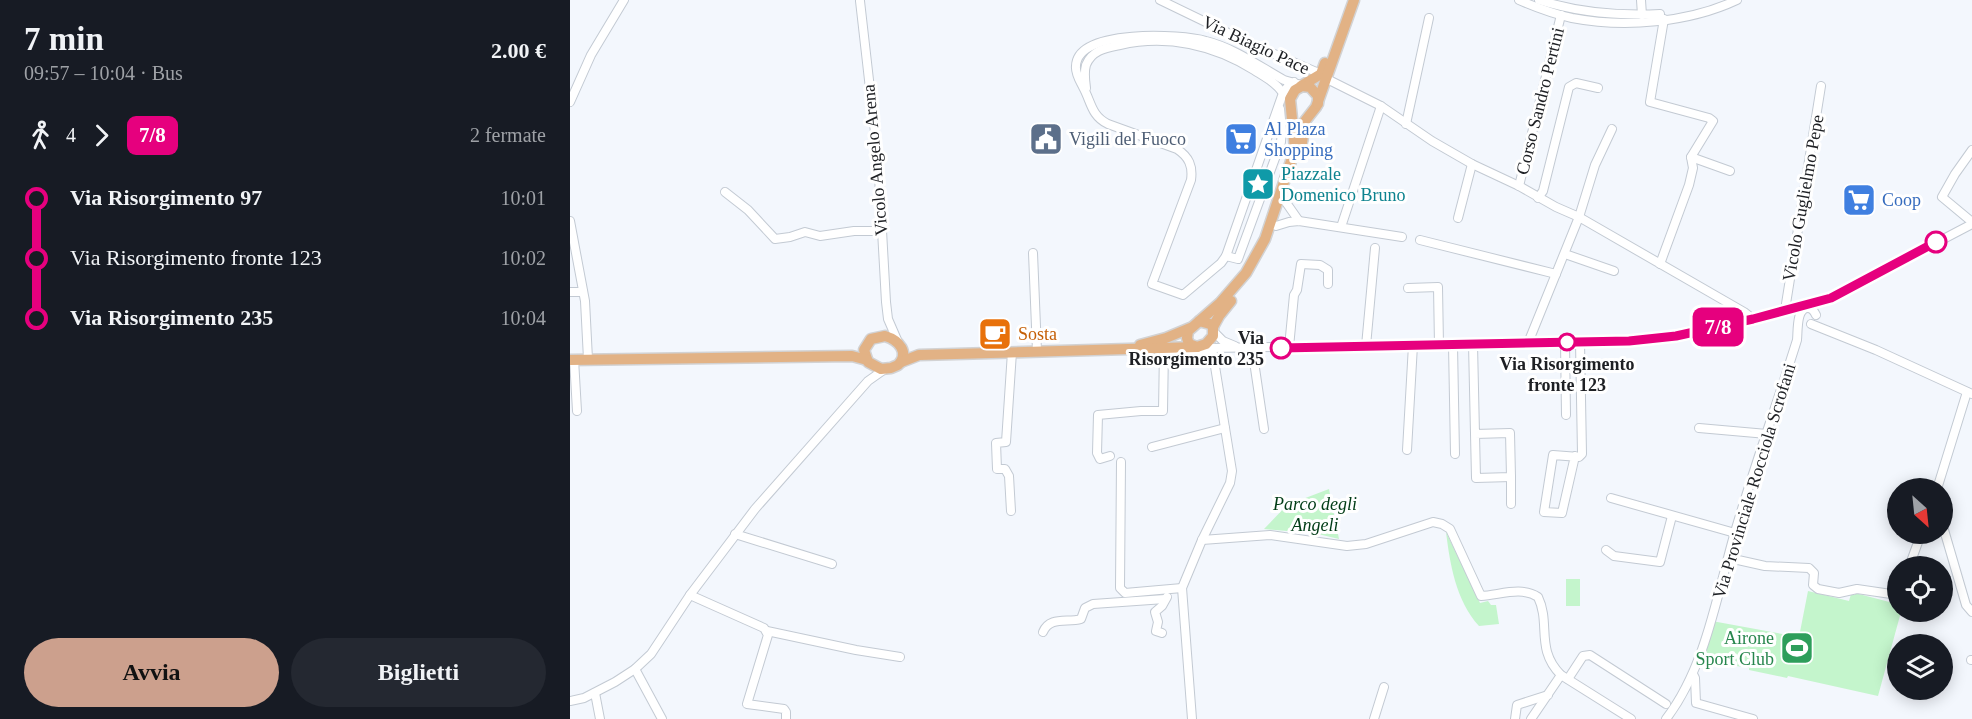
<!DOCTYPE html>
<html lang="it">
<head>
<meta charset="utf-8">
<style>
	:root { --surface:#171b24; --page:#242831; --text:#f1f3f6; --muted:#9ea1a6; --accent:#cca08d }
	body { margin:0; font-family:"Times New Roman",serif; background:var(--page); color:var(--text); height:100vh; display:flex; flex-direction:column; font-size:22px; white-space:nowrap }
	* { box-sizing:border-box; margin:0 }
	p { font-size:20px; color:var(--muted) }
	.icon { flex:none; width:33px; height:33px; fill:none; stroke:currentColor; stroke-width:2; stroke-linecap:round; stroke-linejoin:round }
	.map { position:relative; flex:1; overflow:hidden }
	.details { display:flex; flex-direction:column; background:var(--surface); width:570px }
	.details>* { flex:none }
	.badge { padding:0 12px; border-radius:9px; font-size:21px; line-height:39px }
	.needle { width:39px; rotate:153deg }
	.fabs { position:absolute; left:1317px; top:478px; display:grid; gap:12px }
	.fabs a { display:grid; place-items:center; width:66px; height:66px; border-radius:50%; background:var(--surface); box-shadow:0 3px 15px #0003; font-size:30px }
	.map>.badge { position:absolute; translate:-50% -50%; box-shadow:0 0 0 3px #fff }
	.legs { display:flex; align-items:center; gap:9px; height:66px; padding:0 24px; font-size:20px }
	.legs p { margin-inline-start:auto }
	.headline { display:flex; align-items:center; justify-content:space-between; height:102px; padding:0 24px }
	h1 { font-size:33px; font-weight:700; line-height:45px }
	.action { display:flex; gap:12px; margin-top:auto; padding:12px 24px }
	.action a { flex:1; height:69px; border-radius:36px; background:var(--accent); color:#111; font-size:24px; font-weight:700; line-height:69px; text-align:center }
	.action a+a { background:var(--page); color:var(--text) }
	ul { padding:0 24px; list-style:none }
	li { display:flex; align-items:center; gap:21px; height:60px; font-size:22px }
	li i { display:grid; place-items:center; width:9px; height:100%; margin:0 8px; background:currentColor }
	li i::after { content:''; width:15px; height:15px; margin:-8px; border:4px solid; border-radius:50%; background:var(--surface) }
	li p { margin-inline-start:auto }
	li:first-child i { background:linear-gradient(#0000 50%,currentColor 0) }
	li:last-child i { background:linear-gradient(currentColor 50%,#0000 0) }
	main { display:flex; flex:1; min-height:0 }
	.map>svg:first-child { display:block }
</style>
</head>
<body>
<main>
<section class="details">
<div class="headline"><div><h1>7 min</h1><p>09:57 – 10:04 · Bus</p></div><b>2.00 €</b></div>
<div class="legs"><svg class="icon" aria-label="walk" viewBox="0 0 24 24"><circle cx="13" cy="4" r="2"/><path d="M13 8l-2 6 4 7M11 14l-3 7M7 12l3-4h3l4 4"/></svg>4<svg class="icon" aria-label="forward" viewBox="0 0 24 24"><path d="M9 5l7 7-7 7"/></svg><b class="badge" style="background:#e6007e;color:#fff">7/8</b><p>2 fermate</p></div>
<ul>
<li><i style="color:#e6007e"></i><b>Via Risorgimento 97</b><p>10:01</p></li>
<li><i style="color:#e6007e"></i><span>Via Risorgimento fronte 123</span><p>10:02</p></li>
<li><i style="color:#e6007e"></i><b>Via Risorgimento 235</b><p>10:04</p></li>
</ul>
<div class="action"><a>Avvia</a><a>Biglietti</a></div>
</section>
<div class="map">
<svg width="1402" height="719" viewBox="0 0 1402 719">
	<rect width="100%" height="100%" fill="#f3f7fd"/>
	<g fill="#c4f5cc">
		<path d="M 759,489 L 769,539 L 731,530 L 728,532 L 694,529 L 717,505 Z"/>
		<path d="M 876,532 L 910,603 L 918,601 L 921,605 L 926,605 L 929,624 L 909,626 C 886,601 880,564 876,532 Z"/>
		<rect x="996" y="579" width="14" height="27"/>
		<path d="M 1238,591 L 1279,601 L 1281,594 L 1285,595 L 1285,593 L 1327,604 L 1328,612 L 1331,612 L 1308,696 L 1218,676 L 1217,678 L 1179,670 L 1179,668 L 1129,660 L 1142,621 L 1229,637 Z"/>
	</g>
	<g fill="none" stroke-linecap="round" stroke-linejoin="round">
		<defs>
			<g id="minor">
				<path d="M 590,0 L 681,44 L 751,74"/>
				<path d="M 949,0 C 965,7 984,14 1002,18 C 1054,28 1118,23 1167,0"/>
				<path d="M 969,0 C 1009,13 1048,16 1090,14"/>
				<path d="M 1071,0 L 1072,15"/>
				<path d="M 290,1 L 308,159 L 316,302 L 318,319 L 328,342"/>
				<path d="M 757,79 L 811,106 L 862,141 L 902,164 L 949,186 L 986,207 L 1009,217 L 1174,312 L 1183,319"/>
				<path d="M 724,82 L 718,86 L 713,93 L 656,256 L 651,263 L 613,295 L 582,284 L 621,180 C 623,166 619,157 607,149 L 538,124 C 521,116 521,101 513,87 C 510,81 505,73 506,66 C 507,28 612,34 636,41 C 664,48 689,66 714,80 L 735,86"/>
				<path d="M 516,88 C 515,81 514,72 516,65 C 522,50 536,48 550,45 C 597,34 644,45 684,70 C 695,77 705,82 713,93"/>
				<path d="M 0,102 L 21,55 L 54,0"/>
				<path d="M 836,124 L 859,18"/>
				<path d="M 1402,150 L 1385,174 L 1372,197 L 1402,222"/>
				<path d="M 1121,157 L 1160,171"/>
				<path d="M 949,186 L 991,15"/>
				<path d="M 155,192 L 178,210 L 205,239 L 220,237 L 235,232 L 250,236 L 284,231 L 312,231"/>
				<path d="M 968,198 L 973,191 L 999,87 L 1006,83 L 1028,88"/>
				<path d="M 715,201 L 729,221"/>
				<path d="M 888,218 L 902,164"/>
				<path d="M 0,221 L 15,301 L 18,359"/>
				<path d="M 706,226 L 719,222 L 729,221 L 832,237"/>
				<path d="M 771,227 L 811,106"/>
				<path d="M 850,240 L 986,274"/>
				<path d="M 463,253 L 467,351"/>
				<path d="M 995,254 L 1044,271"/>
				<path d="M 656,256 L 668,259 L 711,142 L 712,130 L 710,109"/>
				<path d="M 1090,264 L 1119,185 L 1123,168 L 1121,157 L 1143,121 L 1139,118 L 1080,102 L 1094,19"/>
				<path d="M 838,288 L 868,287 L 869,345"/>
				<path d="M 0,292 L 13,292"/>
				<path d="M 1215,310 L 1251,86"/>
				<path d="M 1241,324 L 1306,350 L 1402,394"/>
				<path d="M 644,332 L 653,341 L 665,346"/>
				<path d="M 995,342 L 996,415"/>
				<path d="M 958,343 L 1009,217 L 1025,165 L 1042,129"/>
				<path d="M 903,344 L 905,434 L 940,433 L 941,477 L 906,478 L 905,434"/>
				<path d="M 883,345 L 885,454"/>
				<path d="M 631,346 L 642,348 L 1065,341 L 1106,336 L 1183,319 L 1261,298 L 1402,224"/>
				<path d="M 796,346 L 805,248"/>
				<path d="M 719,347 L 724,295 L 727,290 L 731,264 L 750,265 L 758,270 L 758,284"/>
				<path d="M 682,348 L 694,429"/>
				<path d="M 594,355 L 642,353"/>
				<path d="M 4,359 L 7,411"/>
				<path d="M 1129,428 L 1197,434"/>
				<path d="M 582,447 L 655,428"/>
				<path d="M 837,450 L 843,345"/>
				<path d="M 540,456 L 530,459 L 527,453 L 528,415 L 571,411 L 593,411 L 594,349"/>
				<path d="M 1005,456 L 992,513 L 974,512 L 983,455 L 1009,457 L 1012,454 L 1010,342"/>
				<path d="M 551,462 L 550,588 L 555,593 L 612,588"/>
				<path d="M 941,477 L 941,504"/>
				<path d="M 1367,489 L 1397,392"/>
				<path d="M 1041,498 L 1165,533"/>
				<path d="M 441,511 L 439,476 L 435,469 L 427,469 L 426,443 L 436,442 L 442,352"/>
				<path d="M 1372,523 L 1396,605 L 1402,612"/>
				<path d="M 165,534 L 262,564"/>
				<path d="M 632,540 L 700,535 L 777,546 L 796,544 L 863,522 L 872,524 L 880,529 L 911,596 C 930,595 951,586 968,597 C 981,624 965,649 991,675 L 1061,719"/>
				<path d="M 1036,550 L 1044,556 L 1090,562 L 1102,516"/>
				<path d="M 1159,558 L 1195,566 L 1239,568 L 1244,573 L 1243,585 L 1248,589 L 1269,593 L 1287,589 L 1321,594 L 1328,594"/>
				<path d="M 1339,567 L 1351,534"/>
				<path d="M 120,595 L 194,628 L 198,635 L 177,704 L 214,709 L 216,712 L 216,719"/>
				<path d="M 197,631 L 286,650 L 330,657"/>
				<path d="M 473,632 C 480,616 497,623 511,619 L 515,608 L 523,604 L 595,599"/>
				<path d="M 592,633 L 586,631 L 588,622 L 585,612 L 592,606 L 597,597"/>
				<path d="M 1401,660 L 1402,660"/>
				<path d="M 65,669 L 92,719"/>
				<path d="M 1123,674 L 1125,678 L 1126,703 L 1183,719"/>
				<path d="M 998,679 L 1013,656 L 1020,655 L 1096,704"/>
				<path d="M 25,693 L 30,719"/>
				<path d="M 0,701 L 14,698 L 45,682 L 65,669 L 81,654 L 120,595 L 185,509 L 298,381 L 315,369"/>
				<path d="M 622,719 L 612,588 L 632,540 L 660,483 L 662,471 L 642,348"/>
				<path d="M 804,719 L 814,687"/>
				<path d="M 945,719 L 947,705 L 978,695"/>
				<path d="M 961,719 L 991,675"/>
				<path d="M 1096,719 C 1136,667 1147,594 1165,532 C 1184,467 1207,404 1227,340 C 1228,332 1226,306 1239,308 C 1244,309 1244,312 1246,315"/>
			</g>
			<g id="major">
				<path d="M 731,86 L 751,74 L 755,63"/>
				<path d="M 731,150 L 735,121 L 746,107 L 784,0"/>
				<path d="M 629,321 L 640,324 L 643,327 L 643,336 L 636,344 L 627,347 L 619,344 L 617,338 L 618,331 L 650,303 L 676,273 L 695,239 L 725,149 L 720,99 L 725,90 L 732,86 L 740,87 L 748,96 L 748,104"/>
				<path d="M 643,327 L 649,316 L 661,301"/>
				<path d="M 315,336 C 329,340 340,353 328,365 L 321,368 L 311,369 L 298,362 L 294,350 L 301,339 Z"/>
				<path d="M 570,345 L 596,338 L 620,328"/>
				<path d="M 0,360 L 282,356 L 297,360"/>
				<path d="M 331,362 L 349,355 L 627,347"/>
			</g>
		</defs>
		<use href="#minor" stroke="#c3cad3" stroke-width="10"/>
		<use href="#major" stroke="#d2d2d3" stroke-width="13"/>
		<use href="#minor" stroke="#fff" stroke-width="8"/>
		<use href="#major" stroke="#e2b285" stroke-width="10"/>
	</g>
	<g fill="none" stroke-linecap="round" stroke-linejoin="round">
		<defs>
			<path id="line-1" d="M 711,348 L 1059,341 L 1106,336 L 1183,319 L 1261,298 L 1366,242"/>
		</defs>
		<use href="#line-1" stroke="#fff" stroke-width="14"/>
		<use href="#line-1" stroke="#e6007e" stroke-width="9"/>
	</g>
	<defs>
		<symbol id="civic-square" viewBox="-11 -11 22 22"><rect x="-9" y="-9" width="18" height="18" rx="4" fill="#5c6f8a" stroke="#fff"/><path d="M-.6-6.5H3V-4.5H.6V-3L4-1V1h2V6H-6V1h2V-1L-.6-3ZM-1.2 2.5V6h2.4V2.5Z" fill="#fff"/></symbol>
		<symbol id="supermarket-square" viewBox="-11 -11 22 22"><rect x="-9" y="-9" width="18" height="18" rx="4" fill="#3f7fe0" stroke="#fff"/><path d="M-6-5.5h2.5l.6 2H6L4.5 2H-2.5L-4.4-4H-6ZM-1.5 3.2a1.3 1.3 0 1 0 .1 0ZM3 3.2a1.3 1.3 0 1 0 .1 0Z" fill="#fff"/></symbol>
		<symbol id="sight-square" viewBox="-11 -11 22 22"><rect x="-9" y="-9" width="18" height="18" rx="4" fill="#0f9aa8" stroke="#fff"/><path d="M0-6L1.8-2.2L6-1.7L2.9 1.2L3.7 5.4L0 3.3L-3.7 5.4L-2.9 1.2L-6-1.7L-1.8-2.2Z" fill="#fff"/></symbol>
		<symbol id="cafe-square" viewBox="-11 -11 22 22"><rect x="-9" y="-9" width="18" height="18" rx="4" fill="#e8710a" stroke="#fff"/><path d="M-5.5-4.5H6V0H3Q3 3.5 0 3.5H-2.5Q-5.5 3.5-5.5 0ZM3-3.2v2h1.7v-2ZM-6 4.5H4V6H-6Z" fill="#fff"/></symbol>
		<symbol id="stadium-square" viewBox="-11 -11 22 22"><rect x="-9" y="-9" width="18" height="18" rx="4" fill="#2e9e5b" stroke="#fff"/><path d="M0-5a6.5 5 0 1 0 0 10a6.5 5 0 1 0 0-10ZM-3.5-1.8h7v3.6h-7Z" fill="#fff"/></symbol>
	</defs>
	<g fill-rule="evenodd">
		<use href="#civic-square" x="457" y="120" width="38" height="38"/>
		<use href="#supermarket-square" x="652" y="120" width="38" height="38"/>
		<use href="#sight-square" x="669" y="165" width="38" height="38"/>
		<use href="#supermarket-square" x="1270" y="181" width="38" height="38"/>
		<use href="#cafe-square" x="406" y="315" width="38" height="38"/>
		<use href="#stadium-square" x="1208" y="629" width="38" height="38"/>
	</g>
	<g fill="#fff" stroke="#e6007e" stroke-width="3">
		<circle cx="1366" cy="242" r="10"/>
		<circle cx="997" cy="342" r="8"/>
		<circle cx="711" cy="348" r="10"/>
	</g>
	<g text-anchor="middle" stroke-width="6" stroke-linejoin="round" paint-order="stroke">
		<g font-size="18" fill="#1e2024" stroke="#fff">
			<text transform="translate(686 45) rotate(25)" y="6">Via Biagio Pace</text>
			<text transform="translate(970 101) rotate(-76)" y="6">Corso Sandro Pertini</text>
			<text transform="translate(305 160) rotate(-95)" y="6">Vicolo Angelo Arena</text>
			<text transform="translate(1233 198) rotate(-80)" y="6">Vicolo Guglielmo Pepe</text>
			<text transform="translate(1184 481) rotate(-73)" y="6">Via Provinciale Rocciola Scrofani</text>
		</g>
		<g font-size="18" fill="#366cbe" stroke="#fff" text-anchor="start">
			<text x="694" y="135">Al Plaza<tspan x="694" dy="21">Shopping</tspan></text>
			<text x="1312" y="206">Coop</text>
		</g>
		<g font-size="18" fill="#4e5e75" stroke="#fff" text-anchor="start">
			<text x="499" y="145">Vigili del Fuoco</text>
		</g>
		<g font-size="18" fill="#0d838f" stroke="#fff" text-anchor="start">
			<text x="711" y="180">Piazzale<tspan x="711" dy="21">Domenico Bruno</tspan></text>
		</g>
		<g font-size="18" fill="#c56008" stroke="#fff" text-anchor="start">
			<text x="448" y="340">Sosta</text>
		</g>
		<g font-size="18" font-weight="bold" fill="#1e2024" stroke="#fff" text-anchor="end">
			<text x="694" y="344">Via<tspan x="694" dy="21">Risorgimento 235</tspan></text>
			<text x="997" y="370" text-anchor="middle">Via Risorgimento<tspan x="997" dy="21">fronte 123</tspan></text>
		</g>
		<g font-size="18" font-style="italic" fill="#003c16" stroke="#fff">
			<text x="745" y="510">Parco degli<tspan x="745" dy="21">Angeli</tspan></text>
		</g>
		<g font-size="18" fill="#27864d" stroke="#fff" text-anchor="end">
			<text x="1204" y="644">Airone<tspan x="1204" dy="21">Sport Club</tspan></text>
		</g>
	</g>
</svg>
<div class="fabs">
<a><svg class="needle" viewBox="-14 -14 28 28"><path d="M0-13l5 13h-10z" fill="#e53935"/><path d="M0 13l5-13h-10z" fill="#9ea1a6"/></svg></a>
<a><svg class="icon" aria-label="locate" viewBox="0 0 24 24"><circle cx="12" cy="12" r="6"/><path d="M12 2v4M12 18v4M2 12h4M18 12h4"/></svg></a>
<a><svg class="icon" aria-label="layers" viewBox="0 0 24 24"><path d="M12 4l9 5-9 5-9-5zM3 14l9 5 9-5"/></svg></a>
</div>
<b class="badge" style="left:1148px;top:327px;background:#e6007e;color:#fff">7/8</b>
</div>
</main>
</body>
</html>
